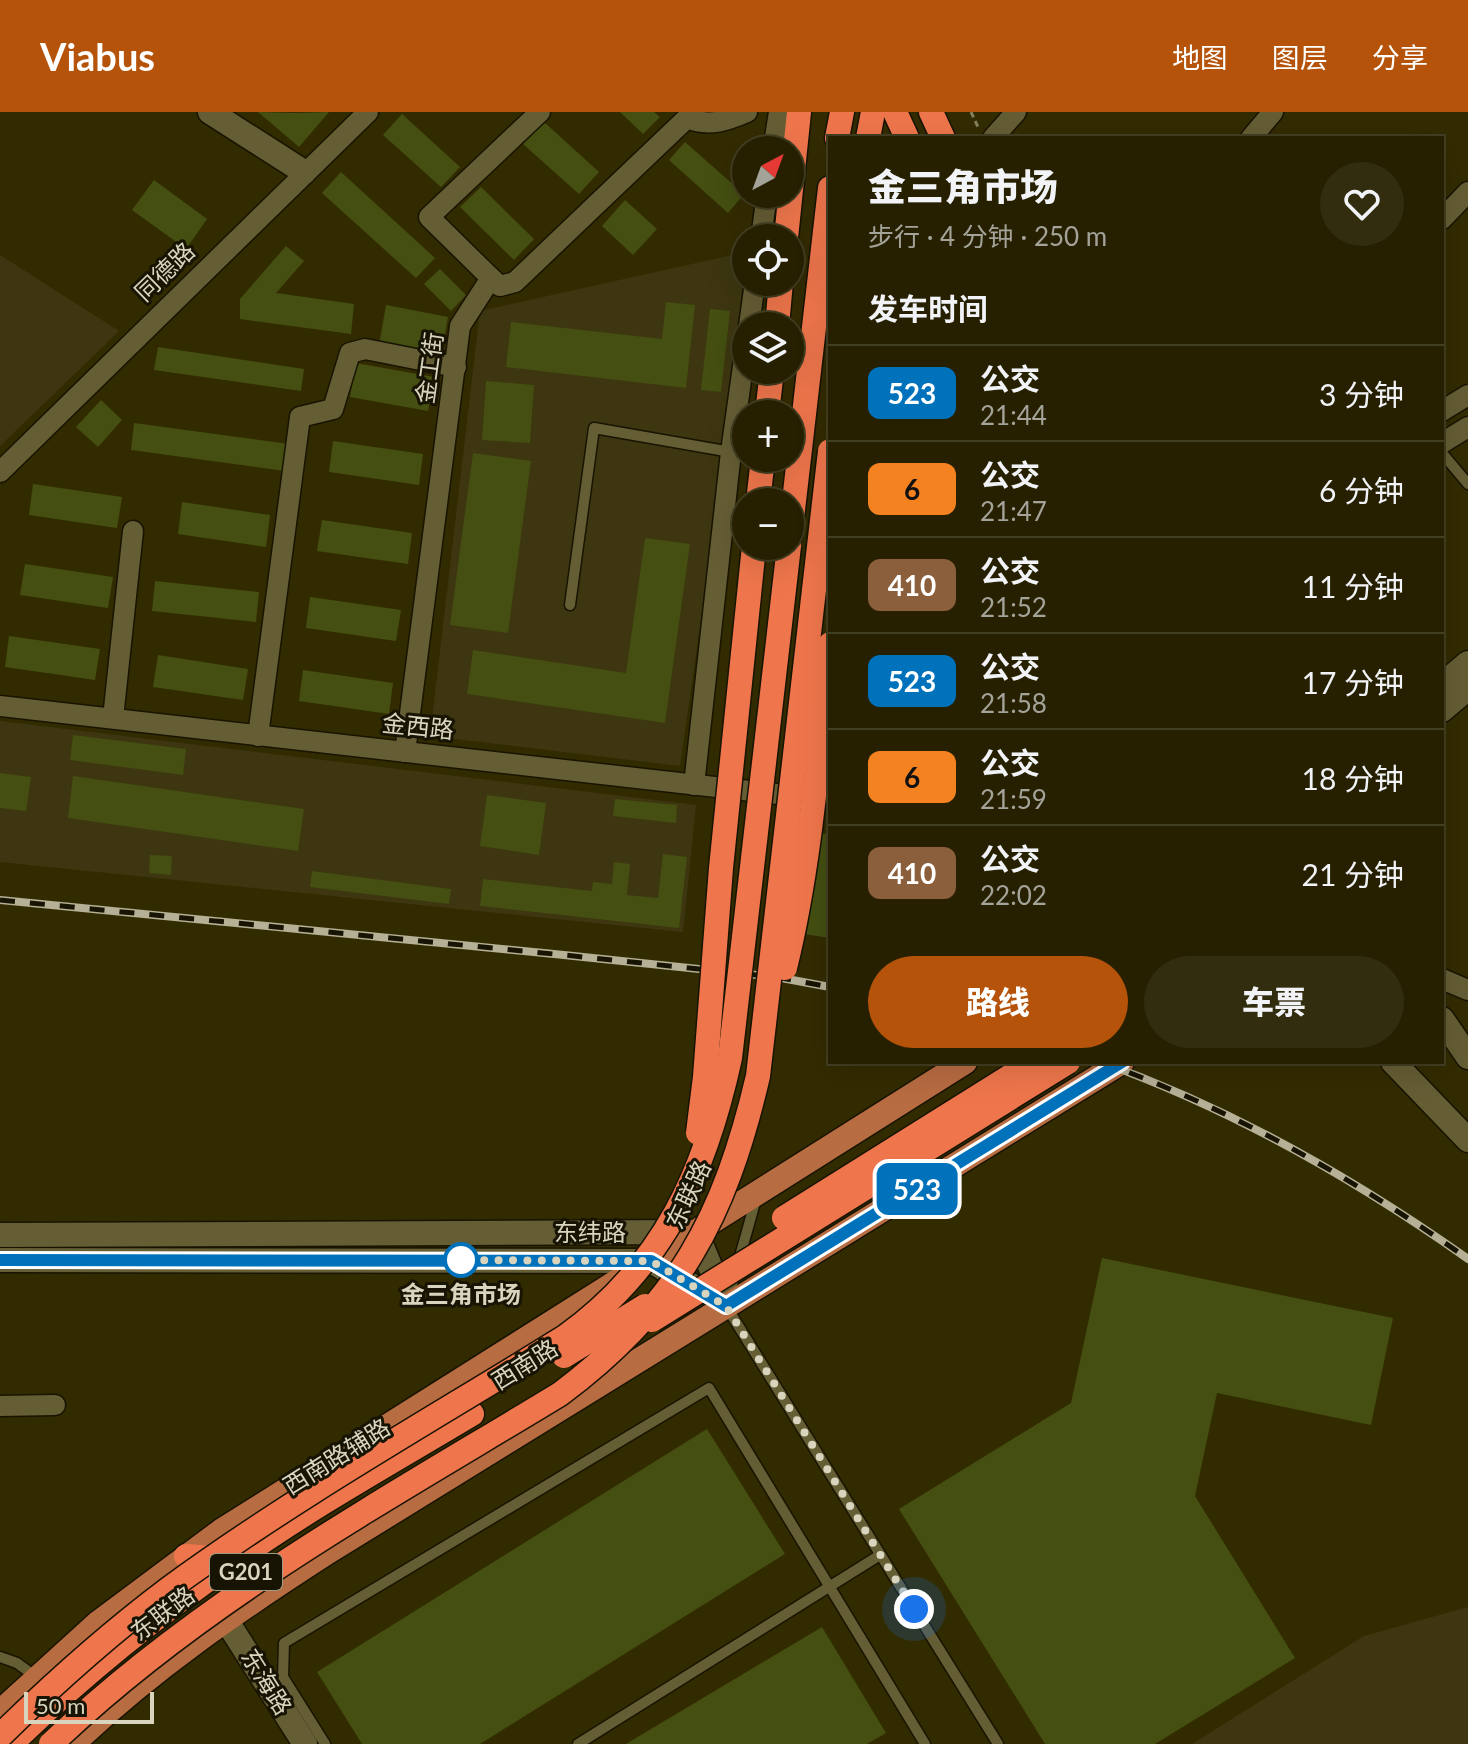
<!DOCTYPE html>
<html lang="zh">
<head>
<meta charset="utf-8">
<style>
	:root { --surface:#262000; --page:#322d0f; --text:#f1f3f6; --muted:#a4a399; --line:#423e22; --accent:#b45309 }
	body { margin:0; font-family:Lato,"Noto Sans SC",sans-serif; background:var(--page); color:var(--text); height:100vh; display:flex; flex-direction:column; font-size:30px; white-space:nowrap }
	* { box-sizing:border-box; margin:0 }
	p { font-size:26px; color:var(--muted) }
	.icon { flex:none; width:44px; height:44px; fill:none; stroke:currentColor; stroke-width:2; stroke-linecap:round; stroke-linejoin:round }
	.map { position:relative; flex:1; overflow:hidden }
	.side { position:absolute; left:828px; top:24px; width:616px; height:928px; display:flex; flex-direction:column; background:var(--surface); border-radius:0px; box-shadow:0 8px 32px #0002,0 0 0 2px var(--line) }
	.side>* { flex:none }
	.badge { padding:0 16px; border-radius:12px; font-size:28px; line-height:52px }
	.needle { width:52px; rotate:41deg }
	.controls { position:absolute; left:732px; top:24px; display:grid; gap:16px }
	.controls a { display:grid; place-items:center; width:72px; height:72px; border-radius:50%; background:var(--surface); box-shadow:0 8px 32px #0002,0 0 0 2px var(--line); font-size:40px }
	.scale { position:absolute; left:24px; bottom:20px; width:130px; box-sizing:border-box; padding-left:8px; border:4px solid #d8d4be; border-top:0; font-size:22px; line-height:28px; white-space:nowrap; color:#d8d4be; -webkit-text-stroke:6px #171404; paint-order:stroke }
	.you { position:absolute; width:40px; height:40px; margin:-20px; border:6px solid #fff; border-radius:50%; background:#1a73e8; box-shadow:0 0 0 12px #1a73e833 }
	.map>.badge { position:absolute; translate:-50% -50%; box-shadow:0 0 0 4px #fff }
	h2 { padding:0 40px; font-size:30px; line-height:72px }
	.round { display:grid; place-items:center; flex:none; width:84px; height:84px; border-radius:42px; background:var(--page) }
	.summary { display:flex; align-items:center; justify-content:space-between; height:136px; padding:0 40px }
	h1 { font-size:38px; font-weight:800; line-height:60px }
	.button { display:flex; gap:16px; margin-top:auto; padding:16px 40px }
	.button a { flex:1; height:92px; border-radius:48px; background:var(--accent); color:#fff; font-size:32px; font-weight:800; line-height:92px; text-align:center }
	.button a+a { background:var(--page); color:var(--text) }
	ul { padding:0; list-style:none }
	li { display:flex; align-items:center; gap:24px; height:96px; padding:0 40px; border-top:2px solid var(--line) }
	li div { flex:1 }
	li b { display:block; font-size:30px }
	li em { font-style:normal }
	li .badge { min-width:88px; font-weight:700; text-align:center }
	header { display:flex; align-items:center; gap:48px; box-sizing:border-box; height:112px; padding:0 40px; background:var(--accent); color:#fff }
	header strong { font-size:38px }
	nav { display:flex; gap:44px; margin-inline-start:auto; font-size:28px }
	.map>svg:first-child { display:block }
</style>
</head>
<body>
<header>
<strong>Viabus</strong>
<nav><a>地图</a><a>图层</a><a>分享</a></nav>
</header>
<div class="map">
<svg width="1468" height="1632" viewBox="0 0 1468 1632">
	<rect width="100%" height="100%" fill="#332b00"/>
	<g fill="#3d3610">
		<path d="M 746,140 L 746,170 L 749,170 L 680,654 L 430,624 L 480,199 Z"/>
		<path d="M 0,143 L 119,219 L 0,334 Z"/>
		<path d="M 0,609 L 696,693 L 683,820 L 0,750 Z"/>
		<path d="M 1468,1495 L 1468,1632 L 1192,1632 L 1364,1524 Z"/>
	</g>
	<g fill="#444f11">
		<path d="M 258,0 L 294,1 L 329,0 L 299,35 Z"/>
		<path d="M 620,0 L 654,0 L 660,5 L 643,22 Z"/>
		<path d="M 402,2 L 460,55 L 441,75 L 383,23 Z"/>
		<path d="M 544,10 L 599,60 L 579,82 L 523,32 Z"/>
		<path d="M 685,30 L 744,82 L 728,101 L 669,48 Z"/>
		<path d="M 341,60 L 435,146 L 416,166 L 322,81 Z"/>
		<path d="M 154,68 L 207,107 L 186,137 L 132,98 Z"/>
		<path d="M 481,75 L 534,127 L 514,148 L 460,95 Z"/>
		<path d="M 625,88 L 657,117 L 633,143 L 602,114 Z"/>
		<path d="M 286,134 L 304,149 L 276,181 L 354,192 L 351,222 L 240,207 L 240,187 Z"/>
		<path d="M 440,157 L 466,183 L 451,199 L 424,172 Z"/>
		<path d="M 666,190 L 695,193 L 686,276 L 506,255 L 511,210 L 662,227 Z"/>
		<path d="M 386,193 L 448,205 L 441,245 L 379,233 Z"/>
		<path d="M 710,197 L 730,199 L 721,280 L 701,278 Z"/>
		<path d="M 158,235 L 304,257 L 301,279 L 154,258 Z"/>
		<path d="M 356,251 L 434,265 L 428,299 L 350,285 Z"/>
		<path d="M 486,269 L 534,273 L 530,331 L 482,328 Z"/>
		<path d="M 101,288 L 122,308 L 98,335 L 76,315 Z"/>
		<path d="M 134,311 L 289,332 L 285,359 L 131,338 Z"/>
		<path d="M 333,329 L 423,342 L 419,373 L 329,360 Z"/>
		<path d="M 473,341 L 531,349 L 508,521 L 450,513 Z"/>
		<path d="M 33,372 L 122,385 L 117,416 L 29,403 Z"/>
		<path d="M 182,390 L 270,403 L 266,435 L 178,422 Z"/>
		<path d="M 322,408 L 412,421 L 408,452 L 317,439 Z"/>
		<path d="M 645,426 L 690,432 L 665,611 L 467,582 L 473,538 L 626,561 Z"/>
		<path d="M 25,452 L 113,465 L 108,496 L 20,483 Z"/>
		<path d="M 155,469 L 259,480 L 256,510 L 152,499 Z"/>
		<path d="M 310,485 L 401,498 L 396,529 L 306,516 Z"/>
		<path d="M 9,524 L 100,537 L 95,568 L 5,555 Z"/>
		<path d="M 158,543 L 248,557 L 243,588 L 153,575 Z"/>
		<path d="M 303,558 L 393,571 L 389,602 L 299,589 Z"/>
		<path d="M 73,623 L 186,637 L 183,663 L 70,648 Z"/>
		<path d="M 0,661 L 31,665 L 26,699 L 0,696 Z"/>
		<path d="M 73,664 L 304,697 L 298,739 L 68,706 Z"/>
		<path d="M 487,683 L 546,691 L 539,743 L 480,734 Z"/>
		<path d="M 615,687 L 677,693 L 676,711 L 613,704 Z"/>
		<path d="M 819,721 L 830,723 L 830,826 L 804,822 Z"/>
		<path d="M 663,742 L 687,745 L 679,816 L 480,794 L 483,767 L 592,779 L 593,770 L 612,772 L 614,750 L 630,752 L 627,783 L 658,786 Z"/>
		<path d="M 150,743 L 172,744 L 171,763 L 149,761 Z"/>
		<path d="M 312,759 L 451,777 L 449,792 L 310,775 Z"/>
		<path d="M 1102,1146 L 1393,1206 L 1371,1313 L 1217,1281 L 1195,1384 L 1295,1546 L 1155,1632 L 1045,1632 L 899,1397 L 1071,1291 Z"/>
		<path d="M 707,1317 L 785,1442 L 480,1632 L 362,1632 L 317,1560 Z"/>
		<path d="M 822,1515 L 886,1621 L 867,1632 L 626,1632 Z"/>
	</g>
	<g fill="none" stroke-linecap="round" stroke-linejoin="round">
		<defs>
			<g id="lane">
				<path d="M 1442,341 L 1468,372"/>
				<path d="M 570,493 L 594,316 L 731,340"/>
				<path d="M 756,1087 L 726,1194 L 998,1632"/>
				<path d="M 0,1545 L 17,1551 L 36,1565"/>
				<path d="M 325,1632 L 283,1565 L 284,1531 L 709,1276 L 925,1632"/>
				<path d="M 578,1632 L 880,1443"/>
			</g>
			<g id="street">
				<path d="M 993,26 L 1016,0"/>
				<path d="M 1251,26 L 1273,0"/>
				<path d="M 773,38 L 779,0"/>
				<path d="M 1442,107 L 1468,80"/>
				<path d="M 761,126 L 767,82"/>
				<path d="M 491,166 L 429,105 L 540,0"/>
				<path d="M 749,214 L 755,170"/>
				<path d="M 1442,299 L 1468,283"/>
				<path d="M 1442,331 L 1468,315"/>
				<path d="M 0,360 L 368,0"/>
				<path d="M 0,594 L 830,688"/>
				<path d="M 113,606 L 133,419"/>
				<path d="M 258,624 L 300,305 L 333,297 L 350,241 L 365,237 L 456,255"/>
				<path d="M 405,640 L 460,214 L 491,166 L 500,174 L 515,170 L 687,6 C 709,15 726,9 747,0"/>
				<path d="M 694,673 L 731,340 L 746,233"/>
				<path d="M 1442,867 L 1468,878"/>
				<path d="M 0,1294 L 55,1293"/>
			</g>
			<g id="secondary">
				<path d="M 210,0 L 304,60"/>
				<path d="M 1442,573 L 1468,551"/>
				<path d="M 1442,598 L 1468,576"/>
				<path d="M 1442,907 L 1468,945"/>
				<path d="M 1393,950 L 1468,1028"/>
				<path d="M 0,1123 L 696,1120 L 724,1188"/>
				<path d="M 0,1148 L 651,1149 L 694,1175"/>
				<path d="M 226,1508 L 305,1632"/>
			</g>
			<g id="primary">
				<path d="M 0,1600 L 99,1510 L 221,1419 L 965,950"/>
				<path d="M 73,1632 C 150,1558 238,1498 328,1440 L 1122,950"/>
			</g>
			<g id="highway">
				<path d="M 895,0 L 907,26"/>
				<path d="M 931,0 L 943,26"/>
				<path d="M 837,26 L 842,0"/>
				<path d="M 868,26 L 873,0"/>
				<path d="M 786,126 L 799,0"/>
				<path d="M 777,214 L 781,170"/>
				<path d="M 767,302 L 772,258"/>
				<path d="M 758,390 L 763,346"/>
				<path d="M 790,424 L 830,76"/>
				<path d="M 186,1444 L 225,1447"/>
				<path d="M 11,1632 C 80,1565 154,1505 233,1450 C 309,1396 392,1350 472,1302"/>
			</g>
		</defs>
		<use href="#lane" stroke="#181401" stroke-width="13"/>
		<use href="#street" stroke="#181401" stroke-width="23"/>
		<use href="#secondary" stroke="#181401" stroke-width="27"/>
		<use href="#primary" stroke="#181401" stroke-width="27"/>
		<use href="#highway" stroke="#181401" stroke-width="27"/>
		<path stroke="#857f5e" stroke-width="3" stroke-dasharray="6 4" stroke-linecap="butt" d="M 971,0 L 978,15"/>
		<use href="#lane" stroke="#655d34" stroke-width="10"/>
		<use href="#street" stroke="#655d34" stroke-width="20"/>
		<use href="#secondary" stroke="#655d34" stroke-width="24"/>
		<use href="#primary" stroke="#b86c42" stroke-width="24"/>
		<use href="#highway" stroke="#ef764c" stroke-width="24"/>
		<defs>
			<g id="rail">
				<path d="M 0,788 L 564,843 L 776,865 L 830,875"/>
				<path d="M 1101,950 C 1232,997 1355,1067 1468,1147"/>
			</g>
		</defs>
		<use href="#rail" stroke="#b5b096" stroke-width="8"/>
		<use href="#rail" stroke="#171404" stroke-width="5" stroke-dasharray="15" stroke-linecap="butt"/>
		<defs>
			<g id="highway-bridge">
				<path d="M 785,856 C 811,750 818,641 830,532"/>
				<path d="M 698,1021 L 705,965 L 721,756 L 754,434"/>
				<path d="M 784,1106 L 1033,950"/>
				<path d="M 652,1208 L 1068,950"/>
				<path d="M 564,1244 L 645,1194"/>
				<path d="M 0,1624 C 54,1571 110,1521 170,1476 C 296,1384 433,1307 565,1225 C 663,1155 705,1061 730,946 L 789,434"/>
				<path d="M 51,1632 C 200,1489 384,1389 560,1282 C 678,1194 725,1105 758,964 L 830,339"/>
			</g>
		</defs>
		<use href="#highway-bridge" stroke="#181401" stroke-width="27" stroke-linecap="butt"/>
		<use href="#highway-bridge" stroke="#ef764c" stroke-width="24"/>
	</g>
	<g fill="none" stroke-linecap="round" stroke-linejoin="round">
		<defs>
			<path id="line" d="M 0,1148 L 651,1149 L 726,1194 L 1122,950"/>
		</defs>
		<use href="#line" stroke="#fff" stroke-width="18"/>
		<use href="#line" stroke="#0072bc" stroke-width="12"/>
		<path stroke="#d8d4be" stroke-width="8" stroke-dasharray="0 14.4" d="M 461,1148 L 451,1148 L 651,1149 L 726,1194 L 914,1497"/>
	</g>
	<circle fill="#fff" stroke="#0072bc" stroke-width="4" cx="461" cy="1148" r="16"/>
	<g text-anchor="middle" stroke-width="6" stroke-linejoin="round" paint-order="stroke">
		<rect fill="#171404" stroke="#9e9a86" stroke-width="2" x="210" y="1442" width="72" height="36" rx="6"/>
		<g font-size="22" font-weight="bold" fill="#d8d4be">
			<text x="246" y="1468">G201</text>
		</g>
		<g font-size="24" fill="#d8d4be" stroke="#171404">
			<text transform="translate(165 160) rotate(-44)" y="8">同德路</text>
			<text transform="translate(430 256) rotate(-82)" y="8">金工街</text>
			<text transform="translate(418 615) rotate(6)" y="8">金西路</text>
			<text transform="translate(689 1083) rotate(-65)" y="8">东联路</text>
			<text x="590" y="1129">东纬路</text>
			<text transform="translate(525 1253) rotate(-32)" y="8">西南路</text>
			<text transform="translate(337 1345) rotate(-32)" y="8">西南路辅路</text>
			<text transform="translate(163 1502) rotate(-37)" y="8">东联路</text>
			<text transform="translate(266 1570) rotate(58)" y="8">东海路</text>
		</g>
		<g font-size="24" font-weight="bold" fill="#d8d4be" stroke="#171404">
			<text x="461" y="1191">金三角市场</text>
		</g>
	</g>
</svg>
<div class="controls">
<a><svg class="needle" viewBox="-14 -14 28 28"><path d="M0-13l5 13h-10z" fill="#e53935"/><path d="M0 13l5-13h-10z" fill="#a4a399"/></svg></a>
<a><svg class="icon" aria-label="locate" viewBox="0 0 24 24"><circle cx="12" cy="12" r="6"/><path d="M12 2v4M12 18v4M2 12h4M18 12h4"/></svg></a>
<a><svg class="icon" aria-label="layers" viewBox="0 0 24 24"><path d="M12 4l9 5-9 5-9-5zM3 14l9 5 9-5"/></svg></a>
<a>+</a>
<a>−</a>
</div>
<div class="scale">50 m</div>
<div class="you" style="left:914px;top:1497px"></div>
<b class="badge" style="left:917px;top:1077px;background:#0072bc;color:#fff">523</b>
<section class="side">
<div class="summary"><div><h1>金三角市场</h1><p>步行 · 4 分钟 · 250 m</p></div><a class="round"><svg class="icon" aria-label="heart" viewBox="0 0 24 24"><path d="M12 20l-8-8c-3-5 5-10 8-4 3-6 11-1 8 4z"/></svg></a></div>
<h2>发车时间</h2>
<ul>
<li><span class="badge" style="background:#0072bc;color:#fff">523</span><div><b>公交</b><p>21:44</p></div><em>3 分钟</em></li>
<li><span class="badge" style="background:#f58220;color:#111">6</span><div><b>公交</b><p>21:47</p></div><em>6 分钟</em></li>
<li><span class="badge" style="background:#8b5e3c;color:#fff">410</span><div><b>公交</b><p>21:52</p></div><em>11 分钟</em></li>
<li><span class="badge" style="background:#0072bc;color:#fff">523</span><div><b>公交</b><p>21:58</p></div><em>17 分钟</em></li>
<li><span class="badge" style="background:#f58220;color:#111">6</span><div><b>公交</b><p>21:59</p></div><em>18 分钟</em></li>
<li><span class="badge" style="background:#8b5e3c;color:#fff">410</span><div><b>公交</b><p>22:02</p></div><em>21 分钟</em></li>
</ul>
<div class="button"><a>路线</a><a>车票</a></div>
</section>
</div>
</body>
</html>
